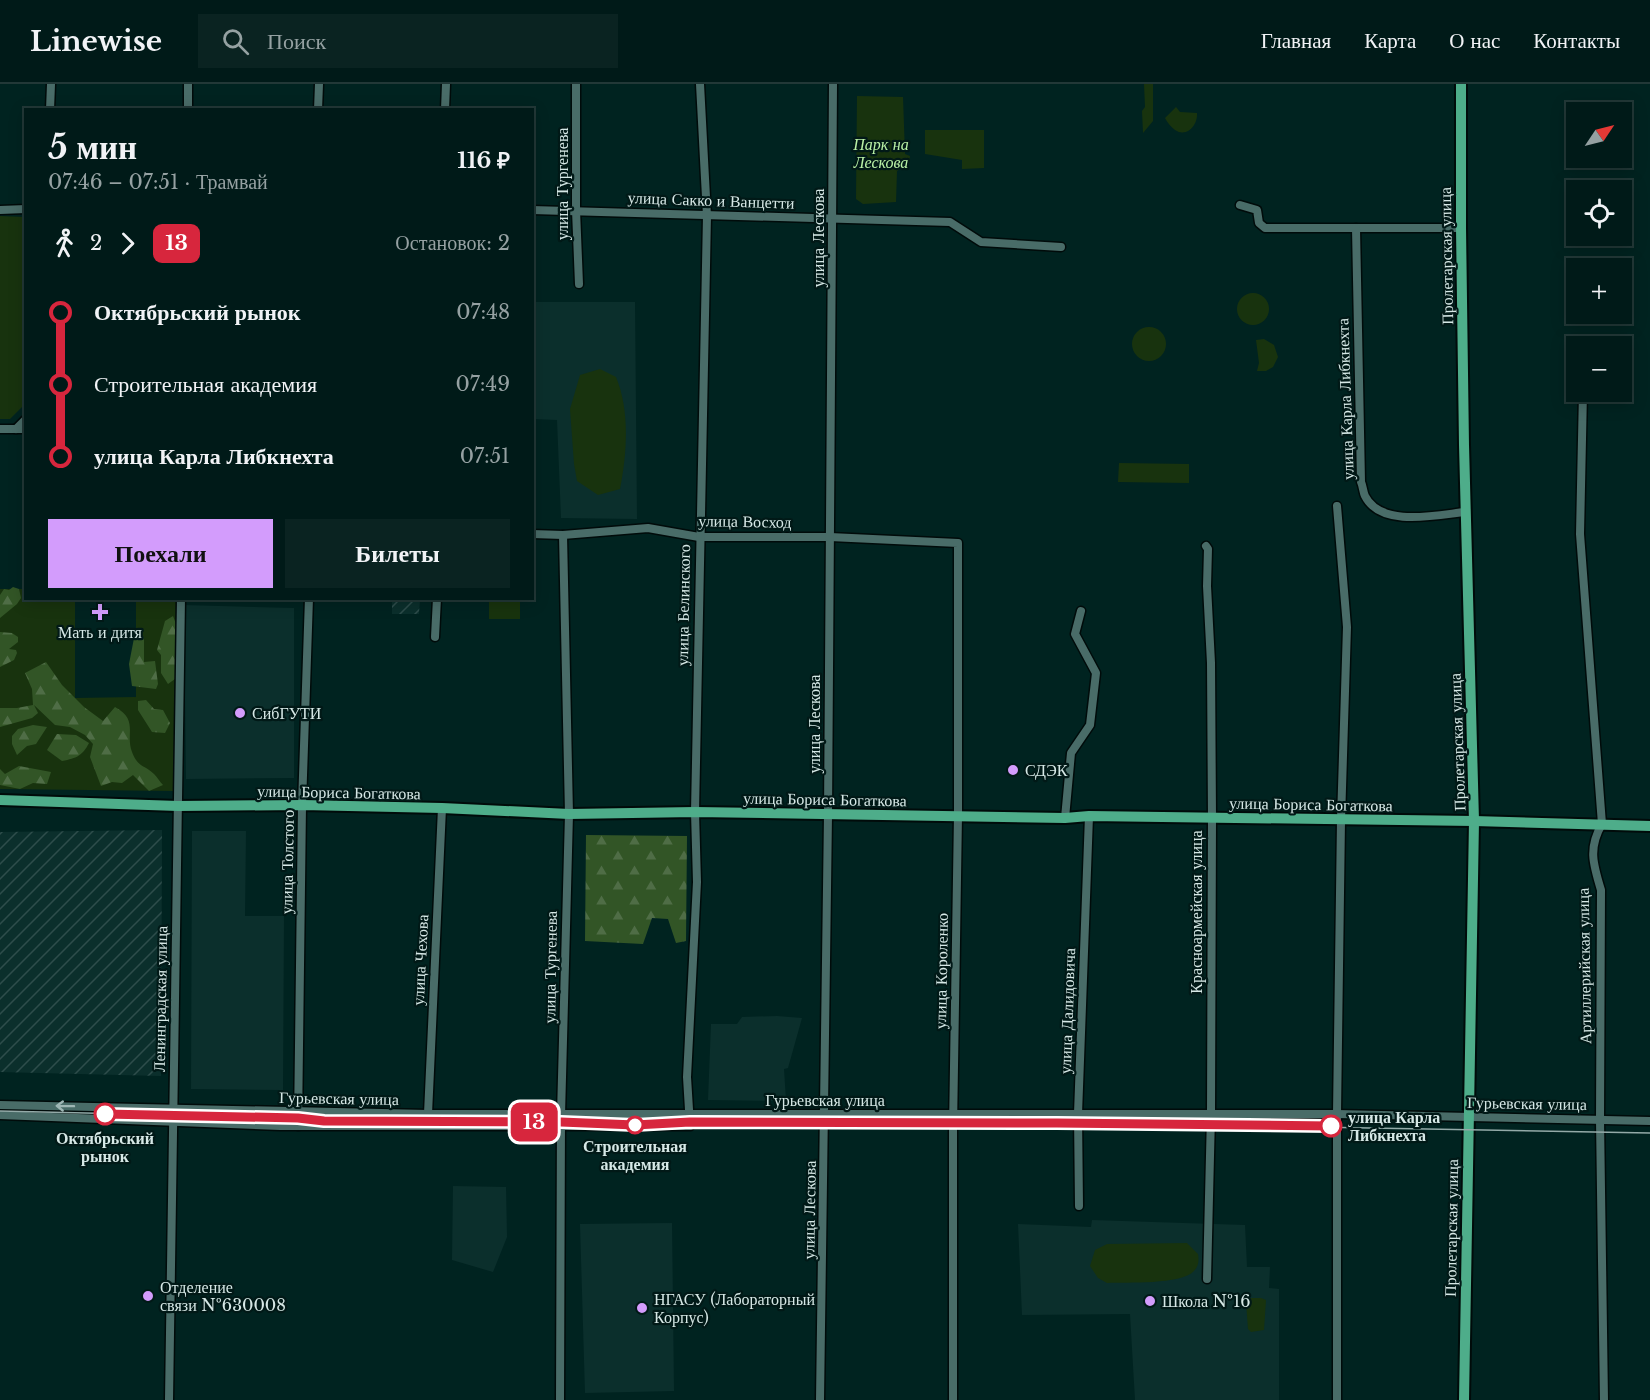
<!DOCTYPE html>
<html lang="ru">
<head>
<meta charset="utf-8">
<style>
	:root { --surface:#001a18; --page:#0a2321; --text:#f1f3f6; --muted:#95a1a2; --line:#223837; --accent:#d39cfc }
	body { margin:0; font-family:"Libre Baskerville",serif; background:var(--page); color:var(--text); height:100vh; display:flex; flex-direction:column; font-size:22px; white-space:nowrap }
	* { box-sizing:border-box; margin:0 }
	p { font-size:20px; color:var(--muted) }
	.icon { flex:none; width:33px; height:33px; fill:none; stroke:currentColor; stroke-width:2; stroke-linecap:round; stroke-linejoin:round }
	.map { position:relative; flex:1; overflow:hidden }
	.side { position:absolute; left:24px; top:24px; width:510px; height:492px; display:flex; flex-direction:column; background:var(--surface); border-radius:0px; box-shadow:0 3px 15px #0003,0 0 0 2px var(--line) }
	.side>* { flex:none }
	.badge { padding:0 12px; border-radius:9px; font-size:21px; line-height:39px }
	.needle { width:39px; rotate:55deg }
	.tools { position:absolute; left:1566px; top:18px; display:grid; gap:12px }
	.tools a { display:grid; place-items:center; width:66px; height:66px; border-radius:0px; background:var(--surface); box-shadow:0 3px 15px #0003,0 0 0 2px var(--line); font-size:30px }
	.map>.badge { position:absolute; translate:-50% -50%; box-shadow:0 0 0 3px #fff }
	.legs { display:flex; align-items:center; gap:9px; height:66px; padding:0 24px; font-size:20px }
	.legs p { margin-inline-start:auto }
	.overview { display:flex; align-items:center; justify-content:space-between; height:102px; padding:0 24px }
	h1 { font-size:33px; font-weight:800; line-height:45px }
	.action { display:flex; gap:12px; margin-top:auto; padding:12px 24px }
	.action a { flex:1; height:69px; border-radius:0px; background:var(--accent); color:#111; font-size:24px; font-weight:800; line-height:69px; text-align:center }
	.action a+a { background:var(--page); color:var(--text) }
	ul { padding:0 24px; list-style:none }
	li { display:flex; align-items:center; gap:21px; height:72px; font-size:22px }
	li i { display:grid; place-items:center; width:9px; height:100%; margin:0 8px; background:currentColor }
	li i::after { content:''; width:15px; height:15px; margin:-8px; border:4px solid; border-radius:50%; background:var(--surface) }
	li p { margin-inline-start:auto }
	li:first-child i { background:linear-gradient(#0000 50%,currentColor 0) }
	li:last-child i { background:linear-gradient(currentColor 50%,#0000 0) }
	header { display:flex; align-items:center; gap:36px; box-sizing:border-box; height:84px; padding:0 30px; background:var(--surface); border-bottom:2px solid var(--line) }
	header strong { font-size:28px }
	nav { display:flex; gap:33px; margin-inline-start:auto; font-size:21px }
	.search { width:420px; height:54px; background:var(--page); display:flex; align-items:center; gap:15px; box-sizing:border-box; padding:0 21px; border-radius:0px; color:var(--muted); font-size:22px }
	.map>svg:first-child { display:block }
</style>
</head>
<body>
<header>
<strong>Linewise</strong>
<div class="search"><svg class="icon" aria-label="search" viewBox="0 0 24 24"><circle cx="10" cy="10" r="6"/><path d="M15 15l6 6"/></svg>Поиск</div>
<nav><a>Главная</a><a>Карта</a><a>О нас</a><a>Контакты</a></nav>
</header>
<div class="map">
<svg width="1650" height="1316" viewBox="0 0 1650 1316">
	<defs>
		<pattern id="industrial-furrows" width="10" height="10" patternUnits="userSpaceOnUse" patternTransform="scale(1.5)"><rect width="10" height="10" fill="#0b2f2c"/><path d="M-1 1l2-2M0 10L10 0M9 11l2-2" fill="none" stroke="#2e4d4b"/></pattern>
		<pattern id="forest-firs" width="22" height="20" patternUnits="userSpaceOnUse" patternTransform="scale(1.5)"><rect width="22" height="20" fill="#325526"/><path d="M5 1l3.5 6h-7zM16 11l3.5 6h-7z" fill="#4f6d46"/></pattern>
	</defs>
	<rect width="100%" height="100%" fill="#002320"/>
	<g fill="#0b2f2c">
		<path d="M 533,218 L 635,218 L 637,435 L 561,434 L 557,336 L 533,335 Z"/>
		<path d="M 184,521 L 294,524 L 294,694 L 186,695 Z"/>
		<path d="M 192,747 L 246,747 L 245,832 L 284,832 L 283,1006 L 191,1005 Z"/>
		<path d="M 777,932 L 802,934 L 788,984 L 784,985 L 786,1017 L 708,1016 L 711,940 L 737,940 L 742,933 Z"/>
		<path d="M 453,1102 L 506,1103 L 507,1153 L 493,1188 L 452,1176 Z"/>
		<path d="M 1092,1136 L 1245,1141 L 1247,1183 L 1270,1183 L 1269,1204 L 1279,1205 L 1279,1316 L 1135,1316 L 1130,1230 L 1022,1231 L 1018,1140 L 1091,1143 Z"/>
		<path d="M 672,1139 L 674,1307 L 585,1309 L 580,1140 Z"/>
	</g>
	<g fill="url(#industrial-furrows)">
		<path d="M 392,515 L 420,515 L 419,530 L 392,530 Z"/>
		<path d="M 162,746 L 161,992 L 0,988 L 0,748 Z"/>
	</g>
	<g fill="#18330e">
		<path d="M 1144,0 L 1153,0 L 1153,37 L 1143,49 L 1142,27 L 1145,23 Z"/>
		<path d="M 857,12 L 903,13 L 905,70 L 910,72 L 909,79 L 897,87 L 896,118 L 863,120 L 856,115 Z"/>
		<path d="M 1176,23 L 1180,28 L 1197,29 C 1198,41 1187,54 1175,46 C 1171,43 1167,38 1165,34 Z"/>
		<path d="M 925,46 L 984,46 L 984,84 L 962,85 L 962,76 L 925,70 Z"/>
		<path d="M 0,132 L 25,133 L 25,320 L 10,335 L 0,335 Z"/>
		<circle cx="1253" cy="225" r="16"/>
		<circle cx="1149" cy="260" r="17"/>
		<path d="M 1264,255 L 1274,261 L 1278,273 L 1273,283 L 1266,287 L 1257,287 L 1259,279 L 1256,256 Z"/>
		<path d="M 600,285 L 616,293 C 630,327 627,369 620,405 L 598,411 L 577,397 L 574,380 L 570,325 L 580,291 Z"/>
		<path d="M 1119,379 L 1189,380 L 1189,399 L 1118,398 Z"/>
		<path d="M 0,505 L 25,505 L 26,514 L 75,515 L 75,614 L 136,613 L 136,515 L 176,515 L 175,707 L 0,705 Z"/>
		<rect x="489" y="515" width="31" height="20"/>
		<path d="M 1187,1159 L 1198,1170 C 1199,1176 1199,1182 1194,1187 C 1181,1201 1126,1198 1107,1199 L 1098,1194 L 1090,1182 L 1095,1166 L 1107,1160 Z"/>
		<path d="M 1251,1214 L 1261,1214 L 1266,1216 L 1264,1246 L 1251,1248 L 1248,1245 L 1246,1218 Z"/>
	</g>
	<g fill="url(#forest-firs)">
		<path d="M 13,503 L 19,505 L 21,514 L 17,520 L 0,534 L 0,511 L 4,505 L 9,506 Z"/>
		<path d="M 173,532 C 178,545 181,553 175,566 L 178,575 L 179,592 L 168,600 L 161,589 L 161,571 L 157,566 L 165,537 Z"/>
		<path d="M 0,548 L 12,549 L 18,553 L 18,558 L 9,565 L 16,566 L 17,569 L 14,576 L 0,583 Z"/>
		<path d="M 135,549 L 144,553 L 144,578 L 155,577 L 158,600 L 156,605 L 132,602 L 129,580 Z"/>
		<path d="M 46,578 L 62,601 L 84,623 L 103,637 L 115,623 C 139,636 125,650 132,668 C 138,684 145,681 154,690 C 157,693 160,698 163,701 L 149,707 L 133,691 L 122,699 L 112,698 L 101,702 L 90,673 L 93,660 L 85,651 L 70,643 L 55,641 L 34,621 L 38,629 L 32,634 L 0,643 L 0,624 L 17,624 L 33,621 L 32,605 L 25,589 Z"/>
		<path d="M 146,616 L 154,625 L 163,626 L 170,639 L 165,649 L 152,648 L 138,626 L 138,617 Z"/>
		<path d="M 33,641 L 47,643 L 36,660 L 27,662 L 17,671 L 12,660 L 12,652 L 18,645 Z"/>
		<path d="M 57,650 L 76,651 L 89,659 C 82,672 77,674 62,677 L 47,666 Z"/>
		<path d="M 19,682 L 51,688 L 47,700 L 33,699 L 20,705 L 0,701 L 0,685 L 5,690 Z"/>
		<path d="M 586,751 L 687,752 L 686,857 L 676,859 L 668,835 L 652,834 L 643,860 L 585,857 Z"/>
	</g>
	<g fill="none" stroke-linecap="round" stroke-linejoin="round">
		<defs>
			<g id="minor">
				<path d="M 188,0 L 188,26"/>
				<path d="M 576,0 L 576,126 L 579,200"/>
				<path d="M 50,26 L 51,0"/>
				<path d="M 318,26 L 319,0"/>
				<path d="M 445,26 L 446,0"/>
				<path d="M 1240,121 L 1257,126 L 1259,139 L 1265,144 L 1461,144"/>
				<path d="M 0,126 L 26,125"/>
				<path d="M 532,126 L 950,138 L 981,158 L 1061,163"/>
				<path d="M 1356,144 L 1361,398 C 1363,402 1363,408 1365,412 C 1381,444 1437,431 1465,428"/>
				<path d="M 1583,308 L 1580,450 L 1602,740 C 1588,764 1593,780 1601,806 L 1600,1036 L 1604,1316"/>
				<path d="M 0,345 L 26,345"/>
				<path d="M 16,345 L 26,335"/>
				<path d="M 532,450 L 563,451 L 648,444 L 699,453 L 830,453 L 958,459 L 958,731 L 953,1045 L 953,1316"/>
				<path d="M 1206,462 L 1208,465 L 1207,502 L 1211,579 L 1212,734 L 1211,1031 L 1207,1195"/>
				<path d="M 435,553 L 437,514"/>
				<path d="M 1065,734 L 1071,669 L 1090,641 L 1096,589 L 1075,550 L 1081,527"/>
				<path d="M 0,1021 L 428,1030 L 1337,1030 L 1650,1037"/>
				<path d="M 428,1030 L 442,724"/>
				<path d="M 0,1031 L 280,1042 L 690,1042 L 687,993 L 697,798 L 695,728 L 707,132 L 700,0"/>
				<path d="M 298,1042 L 302,721 L 309,514"/>
				<path d="M 1079,1122 L 1078,1030 L 1089,732"/>
				<path d="M 169,1316 L 181,514"/>
				<path d="M 560,1316 L 561,1031 L 569,730 L 563,451"/>
				<path d="M 820,1316 L 828,731 L 833,0"/>
				<path d="M 1337,1316 L 1337,1030 L 1341,736 L 1347,543 L 1337,422"/>
			</g>
			<g id="major">
				<path d="M 1461,0 L 1461,144 L 1464,361 L 1474,737 L 1464,1316"/>
				<path d="M 0,716 L 178,722 L 302,721 L 442,724 L 569,730 L 695,728 L 1065,734 L 1089,732 L 1474,737 L 1650,742"/>
			</g>
		</defs>
		<use href="#minor" stroke="#000b0a" stroke-width="11"/>
		<use href="#major" stroke="#000b0a" stroke-width="14"/>
		<use href="#minor" stroke="#496c68" stroke-width="8"/>
		<use href="#major" stroke="#4ead8a" stroke-width="10"/>
		<path stroke="#93aaa8" stroke-width="1.5" d="M 0,1027 L 298,1034 L 324,1037 L 561,1038 L 635,1041 L 690,1038 L 1078,1039 L 1650,1049"/>
	</g>
	<defs><path id="oneway-shaft" d="M-6 0H5M1.5-3L5.5 0L1.5 3" fill="none" stroke-width="1.6" stroke-linecap="round" stroke-linejoin="round" transform="scale(1.5)"/></defs>
	<use stroke="#9eb6b4" href="#oneway-shaft" transform="translate(65 1022) rotate(-179)"/>
	<g fill="none" stroke-linecap="round" stroke-linejoin="round">
		<defs>
			<path id="line-1" d="M 105,1030 L 298,1034 L 324,1037 L 561,1038 L 635,1041 L 690,1038 L 1057,1039 L 1331,1042"/>
		</defs>
		<use href="#line-1" stroke="#fff" stroke-width="14"/>
		<use href="#line-1" stroke="#d7263d" stroke-width="9"/>
	</g>
	<g fill="#d39cfc" stroke="#011917" stroke-width="2">
		<path d="M97 519h6v6h6v6h-6v6h-6v-6h-6v-6h6z"/>
		<circle cx="240" cy="629" r="6"/>
		<circle cx="1013" cy="686" r="6"/>
		<circle cx="148" cy="1212" r="6"/>
		<circle cx="1150" cy="1217" r="6"/>
		<circle cx="642" cy="1224" r="6"/>
	</g>
	<g fill="#fff" stroke="#d7263d" stroke-width="3">
		<circle cx="105" cy="1030" r="10"/>
		<circle cx="635" cy="1041" r="8"/>
		<circle cx="1331" cy="1042" r="10"/>
	</g>
	<g text-anchor="middle" stroke-width="4.5" stroke-linejoin="round" paint-order="stroke">
		<g font-size="16" font-style="italic" fill="#b9f1a6" stroke="#011917">
			<text x="881" y="66">Парк на<tspan x="881" dy="18">Лескова</tspan></text>
		</g>
		<g font-size="16" fill="#d6e8e6" stroke="#011917">
			<text transform="translate(562 100) rotate(-90)" y="6">улица Тургенева</text>
			<text transform="translate(711 116) rotate(2)" y="6">улица Сакко и Ванцетти</text>
			<text transform="translate(818 154) rotate(-90)" y="6">улица Лескова</text>
			<text transform="translate(1446 172) rotate(-91)" y="6">Пролетарская улица</text>
			<text transform="translate(1345 315) rotate(-92)" y="6">улица Карла Либкнехта</text>
			<text transform="translate(745 437) rotate(1)" y="6">улица Восход</text>
			<text transform="translate(683 521) rotate(-89)" y="6">улица Белинского</text>
			<text transform="translate(814 640) rotate(-90)" y="6">улица Лескова</text>
			<text transform="translate(1457 658) rotate(-92)" y="6">Пролетарская улица</text>
			<text transform="translate(339 708) rotate(1)" y="6">улица Бориса Богаткова</text>
			<text transform="translate(825 715) rotate(1)" y="6">улица Бориса Богаткова</text>
			<text transform="translate(1311 720) rotate(1)" y="6">улица Бориса Богаткова</text>
			<text transform="translate(287 778) rotate(-89)" y="6">улица Толстого</text>
			<text transform="translate(1196 828) rotate(-90)" y="6">Красноармейская улица</text>
			<text transform="translate(420 876) rotate(-87)" y="6">улица Чехова</text>
			<text transform="translate(1584 882) rotate(-91)" y="6">Артиллерийская улица</text>
			<text transform="translate(550 883) rotate(-89)" y="6">улица Тургенева</text>
			<text transform="translate(941 887) rotate(-89)" y="6">улица Короленко</text>
			<text transform="translate(160 915) rotate(-89)" y="6">Ленинградская улица</text>
			<text transform="translate(1067 927) rotate(-88)" y="6">улица Далидовича</text>
			<text transform="translate(339 1014) rotate(1)" y="6">Гурьевская улица</text>
			<text x="825" y="1022">Гурьевская улица</text>
			<text transform="translate(1527 1019) rotate(1)" y="6">Гурьевская улица</text>
			<text transform="translate(809 1126) rotate(-89)" y="6">улица Лескова</text>
			<text transform="translate(1451 1144) rotate(-89)" y="6">Пролетарская улица</text>
		</g>
		<g font-size="16" fill="#d6e8e6" stroke="#011917" text-anchor="start">
			<text x="100" y="554" text-anchor="middle">Мать и дитя</text>
			<text x="252" y="635">СибГУТИ</text>
			<text x="1025" y="692">СДЭК</text>
			<text x="160" y="1209">Отделение<tspan x="160" dy="18">связи №630008</tspan></text>
			<text x="654" y="1221">НГАСУ (Лабораторный<tspan x="654" dy="18">Корпус)</tspan></text>
			<text x="1162" y="1223">Школа №16</text>
		</g>
		<g font-size="16" font-weight="bold" fill="#d6e8e6" stroke="#011917">
			<text x="1348" y="1039" text-anchor="start">улица Карла<tspan x="1348" dy="18">Либкнехта</tspan></text>
			<text x="105" y="1060">Октябрьский<tspan x="105" dy="18">рынок</tspan></text>
			<text x="635" y="1068">Строительная<tspan x="635" dy="18">академия</tspan></text>
		</g>
	</g>
</svg>
<div class="tools">
<a><svg class="needle" viewBox="-14 -14 28 28"><path d="M0-13l5 13h-10z" fill="#e53935"/><path d="M0 13l5-13h-10z" fill="#95a1a2"/></svg></a>
<a><svg class="icon" aria-label="locate" viewBox="0 0 24 24"><circle cx="12" cy="12" r="6"/><path d="M12 2v4M12 18v4M2 12h4M18 12h4"/></svg></a>
<a>+</a>
<a>−</a>
</div>
<b class="badge" style="left:534px;top:1038px;background:#d7263d;color:#fff">13</b>
<section class="side">
<div class="overview"><div><h1>5 мин</h1><p>07:46 – 07:51 · Трамвай</p></div><b>116 ₽</b></div>
<div class="legs"><svg class="icon" aria-label="walk" viewBox="0 0 24 24"><circle cx="13" cy="4" r="2"/><path d="M13 8l-2 6 4 7M11 14l-3 7M7 12l3-4h3l4 4"/></svg>2<svg class="icon" aria-label="forward" viewBox="0 0 24 24"><path d="M9 5l7 7-7 7"/></svg><b class="badge" style="background:#d7263d;color:#fff">13</b><p>Остановок: 2</p></div>
<ul>
<li><i style="color:#d7263d"></i><b>Октябрьский рынок</b><p>07:48</p></li>
<li><i style="color:#d7263d"></i><span>Строительная академия</span><p>07:49</p></li>
<li><i style="color:#d7263d"></i><b>улица Карла Либкнехта</b><p>07:51</p></li>
</ul>
<div class="action"><a>Поехали</a><a>Билеты</a></div>
</section>
</div>
</body>
</html>
